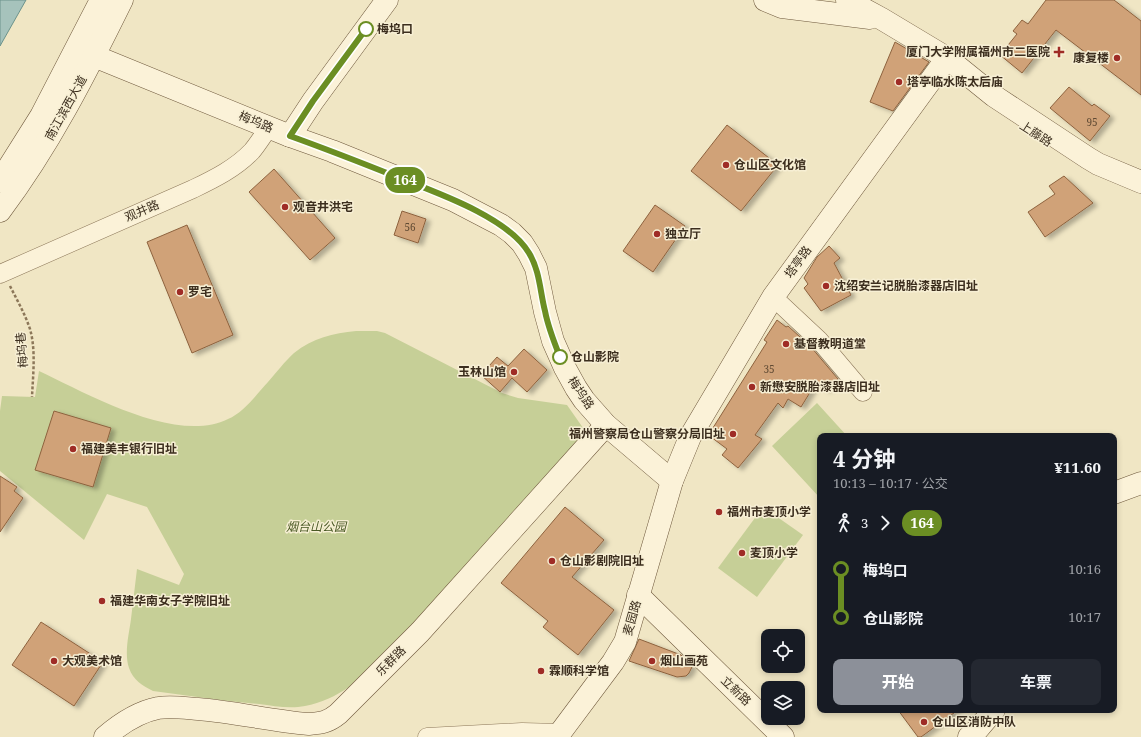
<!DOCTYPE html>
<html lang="zh">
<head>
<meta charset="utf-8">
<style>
	:root { --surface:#171b24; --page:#242831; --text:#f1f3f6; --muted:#9ea1a6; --accent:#8c9099 }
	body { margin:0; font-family:"Noto Serif","Noto Sans SC",serif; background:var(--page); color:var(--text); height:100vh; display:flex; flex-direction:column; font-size:15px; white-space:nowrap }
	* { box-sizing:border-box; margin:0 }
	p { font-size:13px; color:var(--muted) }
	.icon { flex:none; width:22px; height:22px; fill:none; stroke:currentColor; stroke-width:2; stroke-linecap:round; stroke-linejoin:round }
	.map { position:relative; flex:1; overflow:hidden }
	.drawer { position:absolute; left:817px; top:433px; width:300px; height:280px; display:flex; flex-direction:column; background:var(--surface); border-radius:8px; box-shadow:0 2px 6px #0003 }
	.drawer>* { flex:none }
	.badge { padding:0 8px; border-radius:13px; font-size:14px; line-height:26px }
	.fabs { position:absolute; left:761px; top:629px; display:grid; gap:8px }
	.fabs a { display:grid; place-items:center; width:44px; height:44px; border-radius:8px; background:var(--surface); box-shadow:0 2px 6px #0003; font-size:20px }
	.map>.badge { position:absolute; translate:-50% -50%; box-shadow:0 0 0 2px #fff }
	.legs { display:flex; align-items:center; gap:6px; height:44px; padding:0 16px; font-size:13px }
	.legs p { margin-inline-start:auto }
	.head { display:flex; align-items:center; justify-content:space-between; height:68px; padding:0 16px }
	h1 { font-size:22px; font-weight:700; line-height:30px }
	.action { display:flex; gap:8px; margin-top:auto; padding:8px 16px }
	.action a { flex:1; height:46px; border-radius:8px; background:var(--accent); color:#fff; font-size:16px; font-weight:700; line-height:46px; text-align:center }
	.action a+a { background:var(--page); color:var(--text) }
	ul { padding:0 16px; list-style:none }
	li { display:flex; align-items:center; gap:14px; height:48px; font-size:15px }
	li i { display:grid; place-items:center; width:6px; height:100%; margin:0 5px; background:currentColor }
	li i::after { content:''; width:10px; height:10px; margin:-5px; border:3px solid; border-radius:50%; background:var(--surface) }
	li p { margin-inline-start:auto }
	li:first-child i { background:linear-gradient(#0000 50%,currentColor 0) }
	li:last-child i { background:linear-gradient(currentColor 50%,#0000 0) }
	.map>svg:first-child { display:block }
</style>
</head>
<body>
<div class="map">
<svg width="1141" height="737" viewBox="0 0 1141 737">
	<defs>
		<filter id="shadow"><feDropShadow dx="4.5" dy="2.5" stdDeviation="2" flood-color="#0004"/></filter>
	</defs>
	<rect width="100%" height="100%" fill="#f0e6c4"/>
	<g fill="#c6cf97">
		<path d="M 356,331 L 377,331 L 385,333 L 502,393 L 518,398 L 567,405 L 588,435 L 412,627 L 349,687 C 336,696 321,703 305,706 C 290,709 274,706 259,704 C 224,701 189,696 153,691 C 143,686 133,680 129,668 C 124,653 129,634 131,619 C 133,602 135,586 137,569 L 179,585 L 184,574 L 147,507 L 107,494 L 84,540 L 0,471 L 0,411 L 2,396 L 35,397 L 39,371 C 86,393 176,445 228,419 C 244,412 256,395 268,382 C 276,373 285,361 294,353 C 313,338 333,333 356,331 Z"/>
		<path d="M 817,403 L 847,436 L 820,436 L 820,498 L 772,446 Z"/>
		<path d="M 763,507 L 803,535 L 757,597 L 718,568 Z"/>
	</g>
	<path fill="#a6c3bc" stroke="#6c938b" d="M 0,0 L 26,0 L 0,46 Z"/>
	<g fill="#d0a278" stroke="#8d623e" filter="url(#shadow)">
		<path d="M 1046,0 L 1114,0 L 1141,21 L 1141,95 L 1056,30 L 1022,73 L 1000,55 L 1017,34 L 1013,31 L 1022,20 L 1028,24 Z"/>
		<path d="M 895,42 L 929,62 L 893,111 L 870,102 Z"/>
		<path d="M 1069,87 L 1092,106 L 1094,104 L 1110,116 L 1090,141 L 1050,108 Z"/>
		<path d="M 727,125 L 778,165 L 741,211 L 691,171 Z"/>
		<path d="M 274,169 L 335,238 L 310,260 L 249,192 Z"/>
		<path d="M 1064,176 L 1093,203 L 1045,237 L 1028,212 L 1055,194 L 1049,186 Z"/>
		<path d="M 655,205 L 685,226 L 653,272 L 623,251 Z"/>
		<path d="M 402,211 L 426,219 L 418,243 L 394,235 Z"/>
		<path d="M 187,225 L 233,335 L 192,353 L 147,242 Z"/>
		<path d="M 829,246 L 840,258 L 834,263 L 851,295 L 821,311 L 804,288 L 808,284 L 804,278 L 817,257 Z"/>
		<path d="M 777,320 L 786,327 L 788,326 L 811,347 L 838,379 L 825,390 L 817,381 L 801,407 L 788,399 L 783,408 L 778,403 L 755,435 L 762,439 L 738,468 L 722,455 L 727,449 L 711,437 L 711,431 L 767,342 L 764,340 Z"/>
		<path d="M 524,349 L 547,370 L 527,392 L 512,378 L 500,392 L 481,375 L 497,357 L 508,366 Z"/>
		<path d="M 54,411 L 111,428 L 93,487 L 35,470 Z"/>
		<path d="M 0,476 L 17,487 L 14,491 L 23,498 L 0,532 Z"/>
		<path d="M 565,507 L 604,540 L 572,577 L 614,610 L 578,655 L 543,627 L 548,621 L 501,583 Z"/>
		<path d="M 41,622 L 103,662 L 74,706 L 12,665 Z"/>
		<path d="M 639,639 L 681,655 L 692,665 L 692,667 L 689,673 L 686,676 L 677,677 L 629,661 Z"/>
		<path d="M 898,710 L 958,710 L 921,737 L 918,737 Z"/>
	</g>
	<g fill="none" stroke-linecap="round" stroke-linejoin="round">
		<defs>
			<g id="street">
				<path d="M 0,274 L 193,189 C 214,179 236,168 252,151 C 258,144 263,135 269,128"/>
				<path d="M 773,297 L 819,340 L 863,392"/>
				<path d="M 427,737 L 522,732 L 560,733"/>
			</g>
			<g id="secondary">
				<path d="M 765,0 L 782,7 L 870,18"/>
				<path d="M 847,0 L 882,19 L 947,58 L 994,96 L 1088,158 L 1098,164 L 1141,182"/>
				<path d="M 94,56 L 290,136 L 332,151 L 453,200 L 501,225 L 512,233 L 522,243 L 529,254 L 536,268 L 545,312 L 553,341 L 565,368 L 576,388 L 584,400 L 606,425 L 672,481"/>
				<path d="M 290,136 L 313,101 L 387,0"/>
				<path d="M 0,181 L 41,116 L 101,0"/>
				<path d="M 0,211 C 49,146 86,73 122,0"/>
				<path d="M 1114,493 L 1141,483"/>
				<path d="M 638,595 L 783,737"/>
				<path d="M 105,737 C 120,724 138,712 158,708 C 171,706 185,708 198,709 C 235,712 272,721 309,724 C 322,723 328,722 338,714 L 420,632 L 606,425"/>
				<path d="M 557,737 L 613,662 L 625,642 L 672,481 L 690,437 L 773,297 L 947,58"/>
				<path d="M 969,737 L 977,730 L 994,710"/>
			</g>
		</defs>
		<use href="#street" stroke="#8c7759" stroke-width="19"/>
		<use href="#secondary" stroke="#6e583c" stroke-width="23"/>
		<path stroke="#8c7759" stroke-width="2.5" stroke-dasharray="3 2" stroke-linecap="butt" d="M 10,286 C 17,300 25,314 30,329 C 36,350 33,375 32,397"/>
		<use href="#street" stroke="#fbf2d8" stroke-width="18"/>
		<use href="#secondary" stroke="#fbf2d8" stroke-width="22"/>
	</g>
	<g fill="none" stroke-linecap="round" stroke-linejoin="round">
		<defs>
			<path id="line-1" d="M 366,29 L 313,101 L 290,136 C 326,149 362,163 397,177 C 435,192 508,217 529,253 C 540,271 540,292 545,311 C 548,327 554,342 560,357"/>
		</defs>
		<use href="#line-1" stroke="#fff" stroke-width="9"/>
		<use href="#line-1" stroke="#6b8e23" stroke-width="6"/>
	</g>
	<g fill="#fff" stroke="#6b8e23" stroke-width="2">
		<circle cx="366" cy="29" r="7"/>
		<circle cx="560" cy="357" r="7"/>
	</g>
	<g fill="#9f2c26" stroke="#f7efd4" stroke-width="1.5">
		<path d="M1057 46h4v4h4v4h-4v4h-4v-4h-4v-4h4z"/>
		<circle cx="1117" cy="58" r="4"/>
		<circle cx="899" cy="82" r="4"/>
		<circle cx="726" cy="165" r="4"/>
		<circle cx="285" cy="207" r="4"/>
		<circle cx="657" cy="234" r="4"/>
		<circle cx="826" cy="286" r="4"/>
		<circle cx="180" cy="292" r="4"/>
		<circle cx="786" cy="344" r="4"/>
		<circle cx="514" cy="372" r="4"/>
		<circle cx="752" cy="387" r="4"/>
		<circle cx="733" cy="434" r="4"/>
		<circle cx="73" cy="449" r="4"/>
		<circle cx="719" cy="512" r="4"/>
		<circle cx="742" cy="553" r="4"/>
		<circle cx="552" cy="561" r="4"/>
		<circle cx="102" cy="601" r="4"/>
		<circle cx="54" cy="661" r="4"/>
		<circle cx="652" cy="661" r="4"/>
		<circle cx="541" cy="671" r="4"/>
		<circle cx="924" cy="722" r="4"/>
	</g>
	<g text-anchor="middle" stroke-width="3" stroke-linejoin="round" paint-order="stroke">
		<g font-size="10" fill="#614b34">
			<text x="1092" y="126">95</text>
			<text x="410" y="231">56</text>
			<text x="769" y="373">35</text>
		</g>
		<g font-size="12" font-weight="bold" fill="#3c2e1e" stroke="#f7efd4" text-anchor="start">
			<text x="377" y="33">梅坞口</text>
			<text x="571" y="361">仓山影院</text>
		</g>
		<g font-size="12" font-weight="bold" fill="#3c2e1e" stroke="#f7efd4" text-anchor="start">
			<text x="1050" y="56" text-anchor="end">厦门大学附属福州市二医院</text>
			<text x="1109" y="62" text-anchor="end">康复楼</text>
			<text x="907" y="86">塔亭临水陈太后庙</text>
			<text x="734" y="169">仓山区文化馆</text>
			<text x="293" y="211">观音井洪宅</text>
			<text x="665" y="238">独立厅</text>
			<text x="834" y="290">沈绍安兰记脱胎漆器店旧址</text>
			<text x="188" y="296">罗宅</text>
			<text x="794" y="348">基督教明道堂</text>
			<text x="506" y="376" text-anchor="end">玉林山馆</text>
			<text x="760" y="391">新懋安脱胎漆器店旧址</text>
			<text x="725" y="438" text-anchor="end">福州警察局仓山警察分局旧址</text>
			<text x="81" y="453">福建美丰银行旧址</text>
			<text x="727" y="516">福州市麦顶小学</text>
			<text x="750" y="557">麦顶小学</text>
			<text x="560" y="565">仓山影剧院旧址</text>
			<text x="110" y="605">福建华南女子学院旧址</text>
			<text x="62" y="665">大观美术馆</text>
			<text x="660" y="665">烟山画苑</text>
			<text x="549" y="675">霖顺科学馆</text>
			<text x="932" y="726">仓山区消防中队</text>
		</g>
		<g font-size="12" fill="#3c2e1e" stroke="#f7efd4">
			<text transform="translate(66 108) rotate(-61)" y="4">南江滨西大道</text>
			<text transform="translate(256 122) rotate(23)" y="4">梅坞路</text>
			<text transform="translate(1036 134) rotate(33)" y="4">上藤路</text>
			<text transform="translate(142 211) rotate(-23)" y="4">观井路</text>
			<text transform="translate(798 262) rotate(-54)" y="4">塔亭路</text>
			<text transform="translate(22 350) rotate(-95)" y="4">梅坞巷</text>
			<text transform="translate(581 393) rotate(56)" y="4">梅坞路</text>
			<text transform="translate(632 618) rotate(-74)" y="4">麦园路</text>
			<text transform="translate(391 661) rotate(-45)" y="4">乐群路</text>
			<text transform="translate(736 691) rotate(44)" y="4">立新路</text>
		</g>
		<g font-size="12" font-style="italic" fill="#495924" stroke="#f7efd4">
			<text x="316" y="531">烟台山公园</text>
		</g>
	</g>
</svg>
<div class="fabs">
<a><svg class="icon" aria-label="locate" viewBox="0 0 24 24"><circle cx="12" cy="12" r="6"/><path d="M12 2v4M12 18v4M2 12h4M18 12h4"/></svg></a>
<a><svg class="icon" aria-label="layers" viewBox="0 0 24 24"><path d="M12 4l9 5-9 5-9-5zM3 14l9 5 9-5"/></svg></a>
</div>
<b class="badge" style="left:405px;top:180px;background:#6b8e23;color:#fff">164</b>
<section class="drawer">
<div class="head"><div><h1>4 分钟</h1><p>10:13 – 10:17 · 公交</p></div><b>¥11.60</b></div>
<div class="legs"><svg class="icon" aria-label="walk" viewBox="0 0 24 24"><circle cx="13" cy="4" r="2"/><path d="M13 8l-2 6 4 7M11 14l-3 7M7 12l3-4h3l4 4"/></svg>3<svg class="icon" aria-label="forward" viewBox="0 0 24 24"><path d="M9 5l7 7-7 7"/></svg><b class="badge" style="background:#6b8e23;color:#fff">164</b></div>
<ul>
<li><i style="color:#6b8e23"></i><b>梅坞口</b><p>10:16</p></li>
<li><i style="color:#6b8e23"></i><b>仓山影院</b><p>10:17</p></li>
</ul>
<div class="action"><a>开始</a><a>车票</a></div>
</section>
</div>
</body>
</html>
